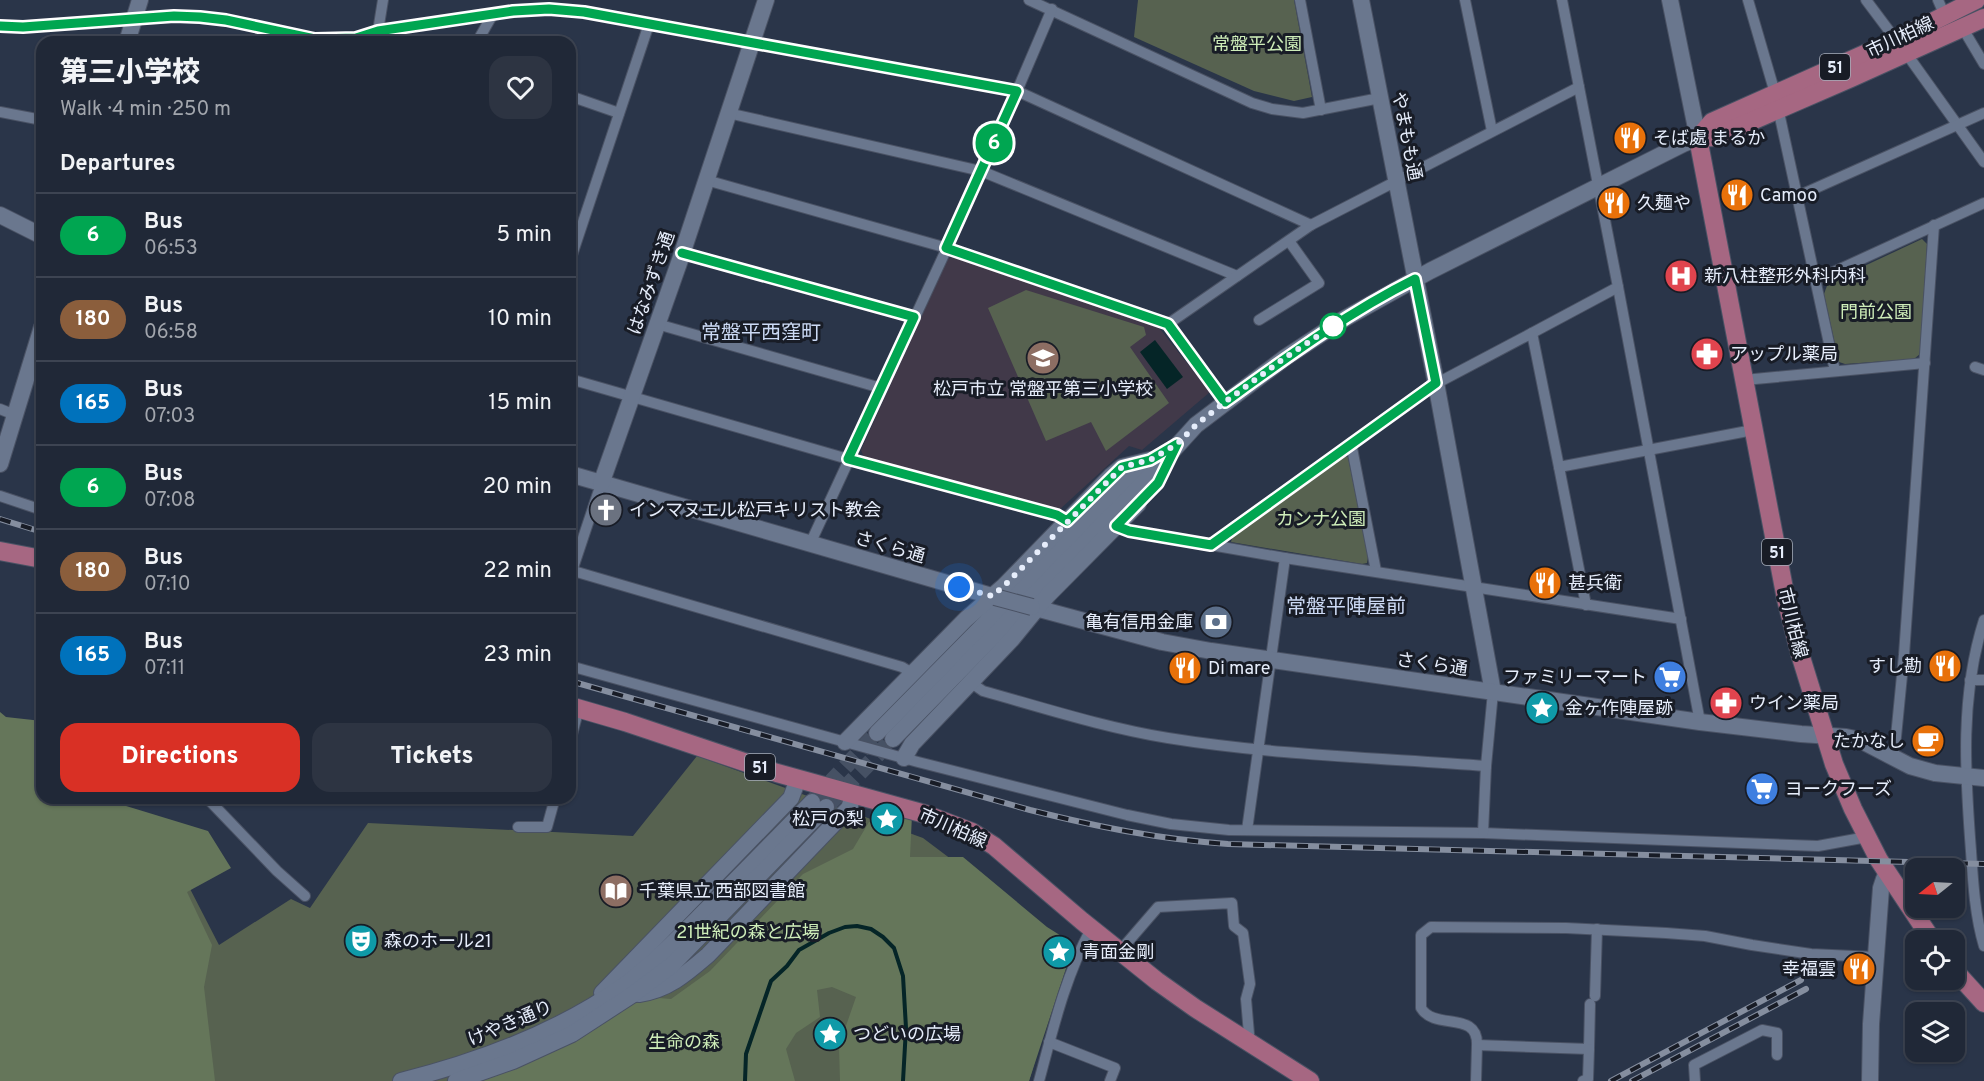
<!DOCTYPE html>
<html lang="en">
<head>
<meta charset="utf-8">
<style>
	:root { --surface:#202837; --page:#2d3442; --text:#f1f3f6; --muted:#a2a6ad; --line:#3d4452; --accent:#d93025 }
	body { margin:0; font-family:Overpass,"Noto Sans JP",sans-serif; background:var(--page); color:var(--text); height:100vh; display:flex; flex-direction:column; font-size:22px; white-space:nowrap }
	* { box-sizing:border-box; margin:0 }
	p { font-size:20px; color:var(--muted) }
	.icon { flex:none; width:33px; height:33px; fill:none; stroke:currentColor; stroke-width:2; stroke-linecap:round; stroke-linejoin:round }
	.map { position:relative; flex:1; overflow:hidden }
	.sheet { position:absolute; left:36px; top:36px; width:540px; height:768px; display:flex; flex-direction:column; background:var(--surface); border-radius:18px; box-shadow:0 2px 4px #0004,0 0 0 2px var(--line) }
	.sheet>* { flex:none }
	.badge { padding:0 12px; border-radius:20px; font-size:21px; line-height:39px }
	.needle { width:39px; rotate:252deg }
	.fabs { position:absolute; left:1905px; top:858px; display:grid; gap:12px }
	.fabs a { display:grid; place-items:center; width:60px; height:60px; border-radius:12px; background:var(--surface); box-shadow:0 2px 4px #0004,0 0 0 2px var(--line); font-size:30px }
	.you { position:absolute; width:30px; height:30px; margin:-15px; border:4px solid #fff; border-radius:50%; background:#1a73e8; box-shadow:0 0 0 9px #1a73e833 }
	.map>.badge { position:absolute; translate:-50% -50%; box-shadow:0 0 0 3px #fff }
	h2 { padding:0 24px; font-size:22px; line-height:54px }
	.round { display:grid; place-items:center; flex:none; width:63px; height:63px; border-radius:18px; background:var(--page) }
	.summary { display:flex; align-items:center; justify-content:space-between; height:102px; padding:0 24px }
	h1 { font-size:28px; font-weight:800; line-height:45px }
	.primary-button { display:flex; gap:12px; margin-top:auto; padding:12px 24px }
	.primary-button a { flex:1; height:69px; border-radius:18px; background:var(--accent); color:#fff; font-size:24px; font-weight:800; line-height:69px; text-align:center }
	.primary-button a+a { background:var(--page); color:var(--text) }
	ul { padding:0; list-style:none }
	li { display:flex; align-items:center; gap:18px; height:84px; padding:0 24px; border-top:2px solid var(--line) }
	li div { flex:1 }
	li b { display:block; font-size:22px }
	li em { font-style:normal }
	li .badge { min-width:66px; font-weight:700; text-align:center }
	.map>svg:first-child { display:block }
</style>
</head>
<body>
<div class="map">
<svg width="1984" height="1081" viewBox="0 0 1984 1081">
	<rect width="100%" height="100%" fill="#2a3549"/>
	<path fill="#413949" d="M 953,256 L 1156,324 L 1210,392 L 1142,450 L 1129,446 L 1058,511 L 865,460 L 861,450 L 947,260 Z"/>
	<g fill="#576250">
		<path d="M 1138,0 L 1294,0 L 1312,97 L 1294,101 L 1254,91 L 1134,37 Z"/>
		<path d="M 1922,239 L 1927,244 L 1920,354 L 1914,359 L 1845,364 L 1839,362 L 1824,294 L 1828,283 Z"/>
		<path d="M 1026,290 L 1144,327 L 1146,335 L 1130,347 L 1169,403 L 1106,451 L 1091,422 L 1046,441 L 988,308 Z"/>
		<path d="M 1345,456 L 1348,457 L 1368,557 L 1367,563 L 1362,564 L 1231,542 L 1233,535 Z"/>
		<path d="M 0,725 L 42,798 L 104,798 L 154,819 L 219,945 L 291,899 L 310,908 L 368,823 L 633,836 L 697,756 L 923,838 L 1069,948 L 1029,1081 L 0,1081 Z"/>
	</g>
	<g fill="#65765a">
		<path d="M 0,712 L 6,717 L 42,721 L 42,798 L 100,798 L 208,831 L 231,868 L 187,892 L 212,945 L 204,987 L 215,1081 L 0,1081 Z"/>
		<path d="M 912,815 L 910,857 L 963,857 L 1047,927 L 1074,944 L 1029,1081 L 840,1081 L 839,1046 L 856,997 L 832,987 L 817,990 L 820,1017 L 796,1033 L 786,1049 L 795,1081 L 475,1081 L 625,995 L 671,999 L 710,971 L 803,874 L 853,849 L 869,822 Z"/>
	</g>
	<path fill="#052527" d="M 1155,340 L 1183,377 L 1167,389 L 1140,352 Z"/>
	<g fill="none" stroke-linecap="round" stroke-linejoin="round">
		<path stroke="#052527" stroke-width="4" d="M 745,1081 L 746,1054 L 771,981 L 787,966 L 799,950 L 829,933 L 845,927 L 857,926 L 871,929 L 883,937 L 894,948 L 903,976 L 906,1028 L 903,1081"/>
		<g stroke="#465164" stroke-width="16" stroke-dasharray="16 8" stroke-linecap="butt">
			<path d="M 812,802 L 877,733"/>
			<path d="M 826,807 L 893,739"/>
		</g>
		<defs>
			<g id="street">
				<path d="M 1029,0 L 1252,103 L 1272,109 L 1303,113 L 1380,98"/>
				<path d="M 1300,0 L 1321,110"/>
				<path d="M 1465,0 L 1492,131"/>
				<path d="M 1748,0 L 1775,93"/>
				<path d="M 1866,0 L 1896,40"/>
				<path d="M 1938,0 L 1945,16"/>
				<path d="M 0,26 L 23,27 L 175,16 L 226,20 L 315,39 L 356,38 L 378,31 L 513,11 L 549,9 L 584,12 L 1017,91 L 1311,225"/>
				<path d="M 1962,27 L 1984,64"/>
				<path d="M 371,42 L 378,31 L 383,0"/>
				<path d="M 477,42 L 493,14"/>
				<path d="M 1906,53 L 1984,162"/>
				<path d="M 570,96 L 619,113"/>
				<path d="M 1778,108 L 1835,371"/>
				<path d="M 0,112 L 42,120"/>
				<path d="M 728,113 L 981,171 L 1237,276"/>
				<path d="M 706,180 L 947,248 L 1168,324 L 1225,402"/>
				<path d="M 1798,196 L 1984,113"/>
				<path d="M 682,253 L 914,317"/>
				<path d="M 570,261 L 649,24"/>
				<path d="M 1816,280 L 1984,203"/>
				<path d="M 1618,287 L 1700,722"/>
				<path d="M 1259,320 L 1319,283 L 1289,241"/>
				<path d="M 657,324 L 881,388"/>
				<path d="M 1168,324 L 1311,225 L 1579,87"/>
				<path d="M 1532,333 L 1618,287 L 1562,0"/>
				<path d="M 1975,367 L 1984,370"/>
				<path d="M 570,379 L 848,459 L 1057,515 L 1067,521"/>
				<path d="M 1744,380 L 1925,363"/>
				<path d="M 0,409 L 15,415"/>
				<path d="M 1351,443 L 1376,571"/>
				<path d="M 1559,467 L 1586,605"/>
				<path d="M 0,496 L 42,510"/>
				<path d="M 1116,526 L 1129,531 L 1211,545"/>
				<path d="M 810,544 L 947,248 L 1017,91 L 1052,9"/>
				<path d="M 570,570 L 902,667 L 912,673"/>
				<path d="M 570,577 L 601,484"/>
				<path d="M 1681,619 L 1285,558 L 1211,545 L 1426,389 L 1532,333 L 1559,467 L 1753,430"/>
				<path d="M 1984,620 C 1960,695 1965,773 1971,851 C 1973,882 1975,916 1984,946"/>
				<path d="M 570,666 L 918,762 L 1127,815 L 1171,824 L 1229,830 L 1483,833 L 1818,846 L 1867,837"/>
				<path d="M 1970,680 L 1984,680"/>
				<path d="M 970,682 L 983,691 C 1044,708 1106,728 1168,738 C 1273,755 1381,758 1486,766"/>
				<path d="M 570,742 L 579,708"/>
				<path d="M 1892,757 L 1895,747 L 1904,655 L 1934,225"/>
				<path d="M 207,798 L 277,871 L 305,896"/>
				<path d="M 518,827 L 547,827 L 555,798"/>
				<path d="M 1247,830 L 1285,558"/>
				<path d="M 1483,833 L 1486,766 L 1493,692"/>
				<path d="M 1120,951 L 1158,907 L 1232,903 L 1234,926 L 1243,933 L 1250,984 L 1246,999 L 1249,1034 L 1246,1039"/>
				<path d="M 1595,996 L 1597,929"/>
				<path d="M 1049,1042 L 1115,1068 L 1110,1081"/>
				<path d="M 1477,1045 C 1478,1010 1435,1031 1421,1008 L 1421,935 L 1431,927 L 1566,928 L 1666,933 L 1705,936 L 1752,945 L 1811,954 L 1875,957"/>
				<path d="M 1039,1081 C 1053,1029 1065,977 1091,929"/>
				<path d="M 1476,1081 L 1477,1045 L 1589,1049 L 1590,1004"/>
				<path d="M 1583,1081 L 1588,1079 L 1589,1049"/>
				<path d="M 1695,1081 L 1694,1065 L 1762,1030 L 1777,1033 L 1777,1055"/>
			</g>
			<g id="secondary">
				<path d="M 1361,0 L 1436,383 L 1493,692"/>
				<path d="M 127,42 L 140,0"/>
				<path d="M 0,215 L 42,236"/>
				<path d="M 0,464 L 42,327"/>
				<path d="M 570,474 L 995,597"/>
				<path d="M 601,484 L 680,260 L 766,0"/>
				<path d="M 1032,607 L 1162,642 L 1211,651 L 1700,722 L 1801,734 L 1846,737 L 1860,740 L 1910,766 L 1935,773 L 1984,778"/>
				<path d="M 877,733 L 1077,530 L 1142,468"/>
				<path d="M 893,739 L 1146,480 L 1196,425 L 1286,357 L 1344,319 L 1430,271 L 1683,144 L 1698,138 L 1670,0"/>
				<path d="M 845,742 L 966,619 L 1004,586 L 1111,476 L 1122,467 L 1150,460"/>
				<path d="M 904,758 L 912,744 L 1012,639 L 1048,595 L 1138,504"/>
				<path d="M 602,993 L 791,798 L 798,779"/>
				<path d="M 639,994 C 668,990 687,973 708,955 L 849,808 L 854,794"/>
				<path d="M 401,1081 C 481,1061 559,1032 626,984 C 655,962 681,935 706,910 C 742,874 777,838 812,802"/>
				<path d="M 456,1081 L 513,1061 L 572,1034 L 632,995 L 672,965 L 826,807"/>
				<path d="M 1870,1081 L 1871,1024 L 1881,888 L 1884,879 L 1888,876"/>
			</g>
			<g id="primary">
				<path d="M 1698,138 L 1786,599 L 1800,654 L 1834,764 L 1853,809 L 1879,860 L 1932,940"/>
				<path d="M 1698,138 L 1712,122 L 1896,40 L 1976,0"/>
				<path d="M 1698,138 L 1715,137 L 1851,78 L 1984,18"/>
				<path d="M 0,551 L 42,559"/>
				<path d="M 570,706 L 625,722 L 777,773 L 925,814 L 972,832 L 994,846 L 1082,921 L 1157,981 L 1195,1008 L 1310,1081"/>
				<path d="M 1954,970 L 1984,1003"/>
			</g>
		</defs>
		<use href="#street" stroke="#4a5264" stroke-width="12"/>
		<use href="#secondary" stroke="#4a5264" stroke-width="18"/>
		<use href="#primary" stroke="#4a5264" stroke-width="20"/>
		<use href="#street" stroke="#6a778e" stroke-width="10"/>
		<use href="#secondary" stroke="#6a778e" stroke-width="16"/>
		<use href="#primary" stroke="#a66782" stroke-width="18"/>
		<defs>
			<g id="rail">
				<path d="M 0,519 L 42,532"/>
				<path d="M 570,681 L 1030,810 C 1098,827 1158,839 1228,844 L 1984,864"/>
				<path d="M 1611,1081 L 1801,980"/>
				<path d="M 1632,1081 L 1806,989"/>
			</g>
		</defs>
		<use href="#rail" stroke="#858e9f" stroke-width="6"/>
		<use href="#rail" stroke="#181c26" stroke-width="4" stroke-dasharray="11" stroke-linecap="butt"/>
		<defs>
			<path id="secondary-bridge" d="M 995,597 L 1032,607"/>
		</defs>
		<use href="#secondary-bridge" stroke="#4a5264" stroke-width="18" stroke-linecap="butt"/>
		<use href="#secondary-bridge" stroke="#6a778e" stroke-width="16"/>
	</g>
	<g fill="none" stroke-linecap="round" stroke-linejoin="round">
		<defs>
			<path id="line" d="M 0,26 L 23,27 L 174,16 L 200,17 L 226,20 L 315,39 L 356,38 L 378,31 L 513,11 L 549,9 L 584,12 L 1017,91 L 946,248 L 1168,324 L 1225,402 C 1286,358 1347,313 1415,279 L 1436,383 L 1211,545 L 1129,531 L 1116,526 L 1158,483 L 1177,444 L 1150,460 L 1122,467 L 1067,521 L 1057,515 L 848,459 L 914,317 L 682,253"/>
		</defs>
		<use href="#line" stroke="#fff" stroke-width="14"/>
		<use href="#line" stroke="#00a651" stroke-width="9"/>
		<path stroke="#e6edfb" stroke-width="6" stroke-dasharray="0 10.8" d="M 959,587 L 992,596 L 1004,586 L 1122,467 L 1150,460 L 1177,444 L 1196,425 L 1225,402 L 1286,357 L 1333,326"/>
	</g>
	<defs>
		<symbol id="restaurant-disc" viewBox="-11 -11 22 22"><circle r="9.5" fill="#e8710a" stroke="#181c26"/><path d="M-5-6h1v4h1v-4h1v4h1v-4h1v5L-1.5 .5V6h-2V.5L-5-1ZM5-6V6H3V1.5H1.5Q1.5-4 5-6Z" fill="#fff"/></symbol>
		<symbol id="hospital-disc" viewBox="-11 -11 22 22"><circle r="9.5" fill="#e0444e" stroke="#181c26"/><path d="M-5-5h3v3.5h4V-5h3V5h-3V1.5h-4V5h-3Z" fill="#fff"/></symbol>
		<symbol id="pharmacy-disc" viewBox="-11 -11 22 22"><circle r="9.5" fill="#e0444e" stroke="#181c26"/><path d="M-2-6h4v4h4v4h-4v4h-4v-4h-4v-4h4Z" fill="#fff"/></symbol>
		<symbol id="school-disc" viewBox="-11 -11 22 22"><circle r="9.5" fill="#8d6e63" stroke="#181c26"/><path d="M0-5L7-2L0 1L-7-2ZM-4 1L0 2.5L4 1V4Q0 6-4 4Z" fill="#fff"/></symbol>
		<symbol id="church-disc" viewBox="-11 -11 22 22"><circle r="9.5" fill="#6b7280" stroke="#181c26"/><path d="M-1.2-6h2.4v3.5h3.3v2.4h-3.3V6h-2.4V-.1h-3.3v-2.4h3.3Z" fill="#fff"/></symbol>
		<symbol id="bank-disc" viewBox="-11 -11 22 22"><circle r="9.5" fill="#5c6f8a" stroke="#181c26"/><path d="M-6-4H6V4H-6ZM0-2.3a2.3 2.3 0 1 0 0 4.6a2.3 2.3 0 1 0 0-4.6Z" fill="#fff"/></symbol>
		<symbol id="supermarket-disc" viewBox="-11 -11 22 22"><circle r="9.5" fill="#3f7fe0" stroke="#181c26"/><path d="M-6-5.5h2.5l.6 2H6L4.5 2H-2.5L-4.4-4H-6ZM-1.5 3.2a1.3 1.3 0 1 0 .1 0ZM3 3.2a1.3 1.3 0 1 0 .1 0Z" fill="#fff"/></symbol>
		<symbol id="sight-disc" viewBox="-11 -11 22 22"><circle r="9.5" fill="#0f9aa8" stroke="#181c26"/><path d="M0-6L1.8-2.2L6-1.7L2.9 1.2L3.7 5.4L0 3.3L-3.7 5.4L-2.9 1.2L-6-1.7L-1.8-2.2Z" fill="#fff"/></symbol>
		<symbol id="cafe-disc" viewBox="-11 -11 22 22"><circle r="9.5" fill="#e8710a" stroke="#181c26"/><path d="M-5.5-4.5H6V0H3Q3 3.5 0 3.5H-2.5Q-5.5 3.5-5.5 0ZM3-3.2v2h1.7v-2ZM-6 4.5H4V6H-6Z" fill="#fff"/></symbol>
		<symbol id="library-disc" viewBox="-11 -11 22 22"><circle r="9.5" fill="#8d6e63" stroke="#181c26"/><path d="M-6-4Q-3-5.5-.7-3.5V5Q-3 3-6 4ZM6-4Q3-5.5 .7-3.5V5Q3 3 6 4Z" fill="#fff"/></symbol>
		<symbol id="theatre-disc" viewBox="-11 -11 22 22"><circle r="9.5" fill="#0f9aa8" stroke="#181c26"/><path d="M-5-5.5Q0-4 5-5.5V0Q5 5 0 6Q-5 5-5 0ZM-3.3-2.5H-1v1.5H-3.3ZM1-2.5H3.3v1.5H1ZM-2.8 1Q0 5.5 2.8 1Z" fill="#fff"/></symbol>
	</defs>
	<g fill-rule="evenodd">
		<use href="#restaurant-disc" x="1611" y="119" width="38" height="38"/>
		<use href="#restaurant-disc" x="1718" y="176" width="38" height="38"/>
		<use href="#restaurant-disc" x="1595" y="184" width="38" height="38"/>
		<use href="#hospital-disc" x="1662" y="257" width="38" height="38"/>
		<use href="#pharmacy-disc" x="1688" y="335" width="38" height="38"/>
		<use href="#school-disc" x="1024" y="339" width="38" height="38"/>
		<use href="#church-disc" x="587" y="491" width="38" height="38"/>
		<use href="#restaurant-disc" x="1526" y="564" width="38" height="38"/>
		<use href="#bank-disc" x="1197" y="603" width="38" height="38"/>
		<use href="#restaurant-disc" x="1926" y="647" width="38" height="38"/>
		<use href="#restaurant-disc" x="1166" y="649" width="38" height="38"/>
		<use href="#supermarket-disc" x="1651" y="658" width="38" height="38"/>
		<use href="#pharmacy-disc" x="1707" y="684" width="38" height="38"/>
		<use href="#sight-disc" x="1523" y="689" width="38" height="38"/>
		<use href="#cafe-disc" x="1909" y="722" width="38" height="38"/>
		<use href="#supermarket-disc" x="1743" y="770" width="38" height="38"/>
		<use href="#sight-disc" x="868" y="800" width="38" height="38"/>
		<use href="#library-disc" x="597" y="872" width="38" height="38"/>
		<use href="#theatre-disc" x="342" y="922" width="38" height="38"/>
		<use href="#sight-disc" x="1040" y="933" width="38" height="38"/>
		<use href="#restaurant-disc" x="1840" y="950" width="38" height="38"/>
		<use href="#sight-disc" x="811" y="1015" width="38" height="38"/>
	</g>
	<circle fill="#fff" stroke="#00a651" stroke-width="3" cx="1333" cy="326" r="12"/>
	<g text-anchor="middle" stroke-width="6" stroke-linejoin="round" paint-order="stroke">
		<g fill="#181c26" stroke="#a8aebb" stroke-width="1.5">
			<rect x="1820" y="54" width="30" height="26" rx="4.5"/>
			<rect x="1762" y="539" width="30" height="26" rx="4.5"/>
			<rect x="745" y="754" width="30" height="26" rx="4.5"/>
		</g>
		<g font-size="16" font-weight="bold" fill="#e6edfb">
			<text x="1835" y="73">51</text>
			<text x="1777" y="558">51</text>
			<text x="760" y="773">51</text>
		</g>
		<g font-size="18" fill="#e6edfb" stroke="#181c26">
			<text transform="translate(1900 37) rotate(-25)" y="6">市川柏線</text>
			<text transform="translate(1407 136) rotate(79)" y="6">やまもも通</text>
			<text transform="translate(651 283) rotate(-71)" y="6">はなみずき通</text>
			<text transform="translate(890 547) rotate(16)" y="6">さくら通</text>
			<text transform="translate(1793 623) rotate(76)" y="6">市川柏線</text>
			<text transform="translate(1432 664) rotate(8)" y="6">さくら通</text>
			<text transform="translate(953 828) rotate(24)" y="6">市川柏線</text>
			<text transform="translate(510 1023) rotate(-23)" y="6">けやき通り</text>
		</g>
		<g font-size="18" fill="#ceedb9" stroke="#181c26">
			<text x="1257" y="50">常盤平公園</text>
			<text x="1876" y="318">門前公園</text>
			<text x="1321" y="525">カンナ公園</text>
			<text x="748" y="938">21世紀の森と広場</text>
			<text x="684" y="1048">生命の森</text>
		</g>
		<g font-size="18" fill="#e6edfb" stroke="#181c26" text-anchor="start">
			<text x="1653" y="144">そば處 まるか</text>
			<text x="1760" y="201">Camoo</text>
			<text x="1637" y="209">久麺や</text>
			<text x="1704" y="282">新八柱整形外科内科</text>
			<text x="1730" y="360">アップル薬局</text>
			<text x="1043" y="395" text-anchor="middle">松戸市立 常盤平第三小学校</text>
			<text x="629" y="516">インマヌエル松戸キリスト教会</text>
			<text x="1568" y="589">甚兵衛</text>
			<text x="1193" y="628" text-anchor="end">亀有信用金庫</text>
			<text x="1922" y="672" text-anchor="end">すし勘</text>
			<text x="1208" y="674">Di mare</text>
			<text x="1647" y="683" text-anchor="end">ファミリーマート</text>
			<text x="1749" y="709">ウイン薬局</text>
			<text x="1565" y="714">金ヶ作陣屋跡</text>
			<text x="1905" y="747" text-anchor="end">たかなし</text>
			<text x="1785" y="795">ヨークフーズ</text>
			<text x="864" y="825" text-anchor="end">松戸の梨</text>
			<text x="639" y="897">千葉県立 西部図書館</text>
			<text x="384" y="947">森のホール21</text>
			<text x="1082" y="958">青面金剛</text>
			<text x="1836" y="975" text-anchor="end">幸福雲</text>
			<text x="853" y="1040">つどいの広場</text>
		</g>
		<g font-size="20" fill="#ccdaf5" stroke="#181c26">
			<text x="761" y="339">常盤平西窪町</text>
			<text x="1346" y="613">常盤平陣屋前</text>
		</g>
	</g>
</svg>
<div class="fabs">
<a><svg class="needle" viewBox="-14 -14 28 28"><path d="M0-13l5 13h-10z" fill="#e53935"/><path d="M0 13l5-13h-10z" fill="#a2a6ad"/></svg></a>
<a><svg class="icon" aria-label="locate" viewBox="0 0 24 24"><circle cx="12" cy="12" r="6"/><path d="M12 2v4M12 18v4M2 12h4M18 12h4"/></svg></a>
<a><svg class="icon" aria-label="layers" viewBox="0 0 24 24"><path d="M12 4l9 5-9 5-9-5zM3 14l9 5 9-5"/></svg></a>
</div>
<div class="you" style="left:959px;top:587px"></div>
<b class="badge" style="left:994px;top:143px;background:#00a651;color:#fff">6</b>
<section class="sheet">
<div class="summary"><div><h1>第三小学校</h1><p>Walk · 4 min · 250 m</p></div><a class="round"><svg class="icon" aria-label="heart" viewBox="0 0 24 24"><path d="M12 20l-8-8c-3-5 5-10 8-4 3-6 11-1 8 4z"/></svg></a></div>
<h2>Departures</h2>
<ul>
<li><span class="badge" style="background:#00a651;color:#fff">6</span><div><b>Bus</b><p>06:53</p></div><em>5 min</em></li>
<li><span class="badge" style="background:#8b5e3c;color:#fff">180</span><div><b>Bus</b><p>06:58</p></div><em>10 min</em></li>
<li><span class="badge" style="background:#0072bc;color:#fff">165</span><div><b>Bus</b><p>07:03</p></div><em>15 min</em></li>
<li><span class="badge" style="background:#00a651;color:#fff">6</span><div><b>Bus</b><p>07:08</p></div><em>20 min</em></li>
<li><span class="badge" style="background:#8b5e3c;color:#fff">180</span><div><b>Bus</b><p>07:10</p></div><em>22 min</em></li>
<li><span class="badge" style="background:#0072bc;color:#fff">165</span><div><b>Bus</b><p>07:11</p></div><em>23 min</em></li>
</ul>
<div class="primary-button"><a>Directions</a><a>Tickets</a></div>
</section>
</div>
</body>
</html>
